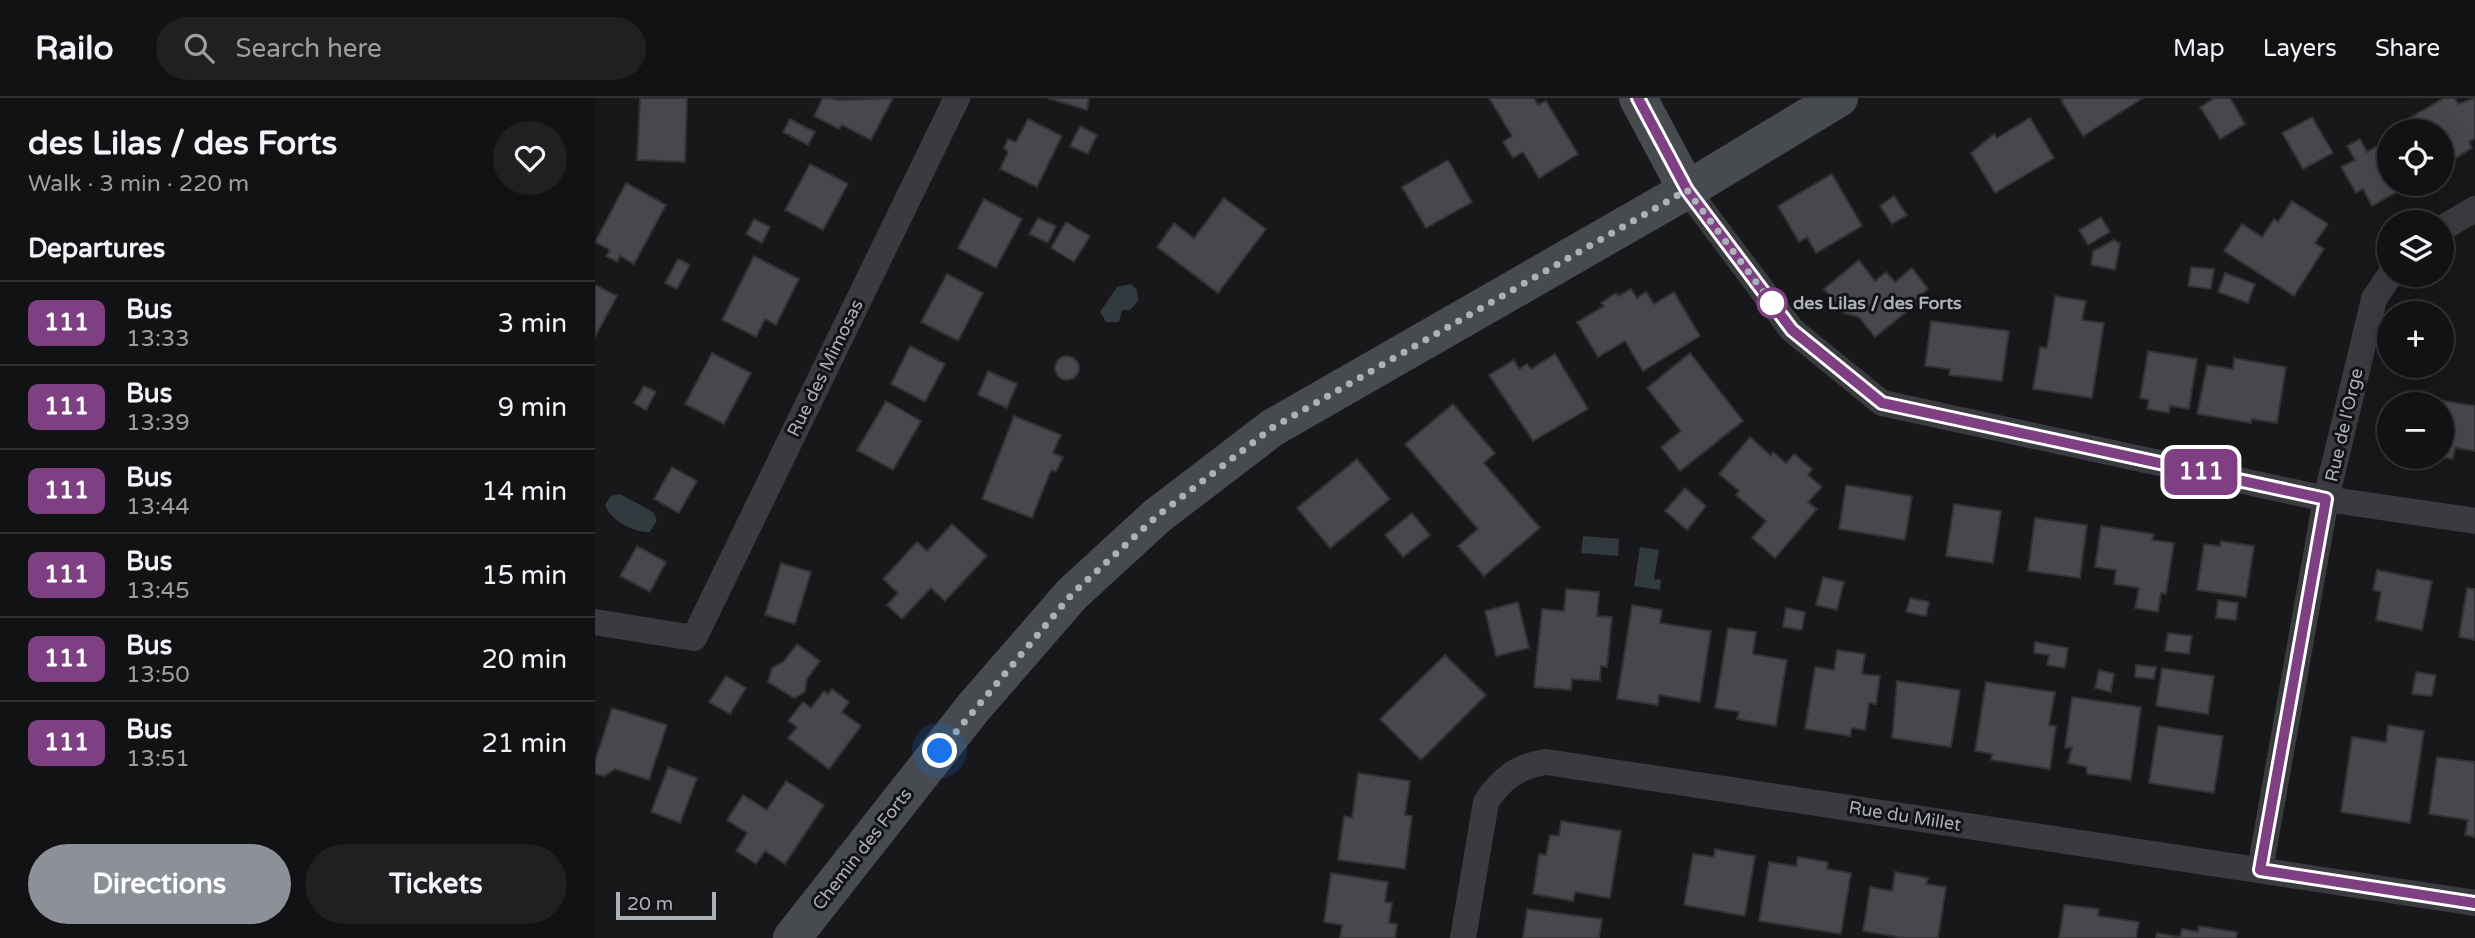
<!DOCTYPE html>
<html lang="en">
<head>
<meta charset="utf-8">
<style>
	:root { --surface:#121214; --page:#1f2022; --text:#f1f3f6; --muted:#9c9ea0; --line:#313234; --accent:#8c9099 }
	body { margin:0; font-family:"Varela Round",sans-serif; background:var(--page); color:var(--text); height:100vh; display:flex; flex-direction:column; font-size:26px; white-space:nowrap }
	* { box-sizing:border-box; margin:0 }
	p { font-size:23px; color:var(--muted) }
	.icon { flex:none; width:38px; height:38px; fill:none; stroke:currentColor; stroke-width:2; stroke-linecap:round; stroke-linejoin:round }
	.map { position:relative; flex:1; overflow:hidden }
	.panel { display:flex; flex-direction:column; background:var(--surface); width:595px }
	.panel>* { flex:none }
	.badge { padding:0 14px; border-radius:10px; font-size:24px; line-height:46px }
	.buttons { position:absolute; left:1782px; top:21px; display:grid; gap:14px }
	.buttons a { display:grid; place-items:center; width:77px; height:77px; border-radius:50%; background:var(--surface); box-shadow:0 7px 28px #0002,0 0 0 2px var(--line); font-size:35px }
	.scale { position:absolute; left:21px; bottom:18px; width:100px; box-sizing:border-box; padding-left:7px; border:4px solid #abb1b8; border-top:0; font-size:19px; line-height:24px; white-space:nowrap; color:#abb1b8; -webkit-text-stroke:5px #131315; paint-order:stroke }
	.you { position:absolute; width:35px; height:35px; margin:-18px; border:5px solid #fff; border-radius:50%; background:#1a73e8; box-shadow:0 0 0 10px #1a73e833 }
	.map>.badge { position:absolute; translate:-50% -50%; box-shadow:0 0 0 4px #fff }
	h2 { padding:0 28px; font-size:26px; line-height:63px }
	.round { display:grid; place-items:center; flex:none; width:74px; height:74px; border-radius:37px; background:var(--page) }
	.head { display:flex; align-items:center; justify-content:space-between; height:119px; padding:0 28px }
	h1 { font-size:33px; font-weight:700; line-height:52px }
	.primary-button { display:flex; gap:14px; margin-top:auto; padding:14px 28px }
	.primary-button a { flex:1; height:80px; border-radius:42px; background:var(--accent); color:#fff; font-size:28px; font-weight:700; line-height:80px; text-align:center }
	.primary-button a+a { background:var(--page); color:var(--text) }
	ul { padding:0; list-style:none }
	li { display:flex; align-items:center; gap:21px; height:84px; padding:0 28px; border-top:2px solid var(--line) }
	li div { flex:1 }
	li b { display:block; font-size:26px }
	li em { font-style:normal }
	li .badge { min-width:77px; font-weight:700; text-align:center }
	header { display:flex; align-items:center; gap:42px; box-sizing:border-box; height:98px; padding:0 35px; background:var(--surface); border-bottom:2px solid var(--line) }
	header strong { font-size:33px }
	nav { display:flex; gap:38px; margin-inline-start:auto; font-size:24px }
	.search { width:490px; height:63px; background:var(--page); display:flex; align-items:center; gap:18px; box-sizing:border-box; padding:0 24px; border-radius:38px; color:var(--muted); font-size:26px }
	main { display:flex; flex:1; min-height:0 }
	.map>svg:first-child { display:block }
</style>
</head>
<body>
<header>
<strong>Railo</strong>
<div class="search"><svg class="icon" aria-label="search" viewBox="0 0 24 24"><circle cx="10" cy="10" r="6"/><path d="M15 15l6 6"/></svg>Search here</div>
<nav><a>Map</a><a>Layers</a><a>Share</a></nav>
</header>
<main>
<section class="panel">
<div class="head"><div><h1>des Lilas / des Forts</h1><p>Walk · 3 min · 220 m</p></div><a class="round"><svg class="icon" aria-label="heart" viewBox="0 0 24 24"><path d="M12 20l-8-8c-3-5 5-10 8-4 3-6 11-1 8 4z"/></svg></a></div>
<h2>Departures</h2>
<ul>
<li><span class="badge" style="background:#7e4082;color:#fff">111</span><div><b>Bus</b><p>13:33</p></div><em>3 min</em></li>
<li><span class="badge" style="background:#7e4082;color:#fff">111</span><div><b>Bus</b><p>13:39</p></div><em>9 min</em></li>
<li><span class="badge" style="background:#7e4082;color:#fff">111</span><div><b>Bus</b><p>13:44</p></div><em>14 min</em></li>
<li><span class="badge" style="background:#7e4082;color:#fff">111</span><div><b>Bus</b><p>13:45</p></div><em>15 min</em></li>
<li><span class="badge" style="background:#7e4082;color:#fff">111</span><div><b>Bus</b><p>13:50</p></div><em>20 min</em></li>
<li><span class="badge" style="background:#7e4082;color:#fff">111</span><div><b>Bus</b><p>13:51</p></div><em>21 min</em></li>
</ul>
<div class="primary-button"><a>Directions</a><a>Tickets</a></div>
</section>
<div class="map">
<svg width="1880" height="840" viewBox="0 0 1880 840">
	<rect width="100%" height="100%" fill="#18181a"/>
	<g fill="#313a3f">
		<path d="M 536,186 L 542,192 L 543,203 L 535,212 L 527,212 L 524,224 L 511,224 L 505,214 L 522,189 Z"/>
		<path d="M 25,396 L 58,414 L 62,422 L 55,434 C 38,435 16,422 10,407 L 16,398 Z"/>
		<path d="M 988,438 L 1024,441 L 1023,458 L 986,455 Z"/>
		<path d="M 1045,449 L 1064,452 L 1059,481 L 1066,482 L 1065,492 L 1039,488 Z"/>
	</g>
	<g fill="#47484c" stroke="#323235" stroke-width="2">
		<path d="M 45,0 L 92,0 L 90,64 L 42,62 Z"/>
		<path d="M 228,0 L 248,2 L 298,0 L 276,42 L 247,27 L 244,31 L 219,18 Z"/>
		<path d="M 452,0 L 494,0 L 492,12 Z"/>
		<path d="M 894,0 L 939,0 L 943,7 L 951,3 L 983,56 L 944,80 L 928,54 L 918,60 L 908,44 L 917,38 Z"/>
		<path d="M 1469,0 L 1548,0 L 1488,38 L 1466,2 Z"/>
		<path d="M 1620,0 L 1635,0 L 1650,26 L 1625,41 L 1605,9 Z"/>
		<path d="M 1849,0 L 1860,0 L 1863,6 L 1880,0 L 1880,40 L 1874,44 L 1877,50 L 1858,62 L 1855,58 L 1846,63 L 1846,33 L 1821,33 L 1813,21 Z"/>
		<path d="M 1717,19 L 1738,55 L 1708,71 L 1687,35 Z"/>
		<path d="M 1435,20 L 1459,60 L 1400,95 L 1376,55 L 1399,36 L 1402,40 Z"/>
		<path d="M 195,21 L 220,34 L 213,47 L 188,34 Z"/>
		<path d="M 433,21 L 467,38 L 442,89 L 405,71 L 413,54 L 409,50 L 413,41 L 421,44 Z"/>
		<path d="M 485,28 L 502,37 L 493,56 L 475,48 Z"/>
		<path d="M 1765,41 L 1772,54 L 1794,41 L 1794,86 L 1816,86 L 1777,108 L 1768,91 L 1761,95 L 1746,69 L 1760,62 L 1752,48 Z"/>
		<path d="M 853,62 L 877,104 L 831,130 L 807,89 Z"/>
		<path d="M 215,66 L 253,86 L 228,132 L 190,112 Z"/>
		<path d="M 1237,76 L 1267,128 L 1221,155 L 1212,139 L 1204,144 L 1183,108 Z"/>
		<path d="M 31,85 L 71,107 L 39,166 L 25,158 L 22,164 L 11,158 L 15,152 L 0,144 Z"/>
		<path d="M 1299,98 L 1312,117 L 1297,126 L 1285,108 Z"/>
		<path d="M 629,100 L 671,131 L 623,195 L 562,149 L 579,125 L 599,140 Z"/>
		<path d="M 389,101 L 427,121 L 401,170 L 363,150 Z"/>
		<path d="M 1697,103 L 1733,126 L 1720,145 L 1729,151 L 1699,198 L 1629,153 L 1647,126 L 1667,139 L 1679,121 L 1683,124 Z"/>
		<path d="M 1506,119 L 1515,134 L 1493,147 L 1484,132 Z"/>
		<path d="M 443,120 L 461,128 L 453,145 L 434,136 Z"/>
		<path d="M 159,121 L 175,129 L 167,145 L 151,136 Z"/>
		<path d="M 471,124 L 495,138 L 479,164 L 456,150 Z"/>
		<path d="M 1519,142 L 1525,146 L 1520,172 L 1496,167 L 1498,153 Z"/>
		<path d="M 159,158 L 204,181 L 181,227 L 170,221 L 161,239 L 127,222 Z"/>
		<path d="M 83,161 L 95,167 L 82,191 L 70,185 Z"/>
		<path d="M 1264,162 L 1280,183 L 1291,174 L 1300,184 L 1317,170 L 1333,191 L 1319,203 L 1321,206 L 1280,239 L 1264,219 L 1249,215 L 1229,191 Z"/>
		<path d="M 1596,169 L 1619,171 L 1616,191 L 1593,188 Z"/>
		<path d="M 1630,175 L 1660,186 L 1653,205 L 1623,194 Z"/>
		<path d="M 352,176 L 388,195 L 363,243 L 326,224 Z"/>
		<path d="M 0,187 L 22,198 L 0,239 Z"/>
		<path d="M 1036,191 L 1042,200 L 1051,194 L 1059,206 L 1079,194 L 1105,238 L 1048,273 L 1030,243 L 1003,259 L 982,224 L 1009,208 L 1006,205 L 1021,195 L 1023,198 Z"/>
		<path d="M 1460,198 L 1491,203 L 1487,222 L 1509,225 L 1497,300 L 1438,291 L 1445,249 L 1452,250 Z"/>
		<path d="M 1336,223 L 1414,233 L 1407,283 L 1354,277 L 1355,271 L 1330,268 Z"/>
		<path d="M 315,248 L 350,266 L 330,304 L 296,286 Z"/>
		<path d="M 1553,253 L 1602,261 L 1594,311 L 1575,308 L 1574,315 L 1552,311 L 1554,302 L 1545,300 Z"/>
		<path d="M 117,255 L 156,275 L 129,326 L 90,306 Z"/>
		<path d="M 1095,255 L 1148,323 L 1085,373 L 1066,349 L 1086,333 L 1052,290 Z"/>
		<path d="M 960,256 L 993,311 L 938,343 L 894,277 L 919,262 L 924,271 L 932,266 L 936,271 Z"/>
		<circle cx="472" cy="270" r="12"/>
		<path d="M 1639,260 L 1691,269 L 1682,325 L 1657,321 L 1656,325 L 1602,316 L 1612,267 L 1638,271 Z"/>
		<path d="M 393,273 L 422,286 L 412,310 L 383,297 Z"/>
		<path d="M 49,288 L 61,294 L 51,312 L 39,305 Z"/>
		<path d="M 1819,298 L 1880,308 L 1880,353 L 1860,350 L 1858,361 L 1845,359 L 1846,306 L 1817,306 Z"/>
		<path d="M 291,303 L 326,323 L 298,372 L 262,352 Z"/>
		<path d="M 858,306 L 900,355 L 889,365 L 945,430 L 889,478 L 863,448 L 883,431 L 810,346 Z"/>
		<path d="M 419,318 L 466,337 L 458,355 L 468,359 L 461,374 L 456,372 L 437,420 L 387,401 Z"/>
		<path d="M 1155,339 L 1176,358 L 1178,354 L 1191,365 L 1199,356 L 1217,371 L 1213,377 L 1227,389 L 1213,404 L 1222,411 L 1180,460 L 1157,440 L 1171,423 L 1141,397 L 1144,393 L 1124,376 Z"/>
		<path d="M 762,361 L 795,401 L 735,450 L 702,410 Z"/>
		<path d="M 77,369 L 102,383 L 84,415 L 59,401 Z"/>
		<path d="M 1251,387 L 1317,398 L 1310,442 L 1244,431 Z"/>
		<path d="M 1090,390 L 1111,408 L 1092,432 L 1070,413 Z"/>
		<path d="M 1359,406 L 1406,413 L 1398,465 L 1351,458 Z"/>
		<path d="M 817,415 L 835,437 L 808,459 L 790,437 Z"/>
		<path d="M 1440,420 L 1492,427 L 1485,480 L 1433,473 Z"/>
		<path d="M 357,426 L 392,458 L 350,503 L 336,490 L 307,521 L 292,507 L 303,495 L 288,481 L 322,444 L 332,453 Z"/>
		<path d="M 1506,428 L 1559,436 L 1557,442 L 1579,445 L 1571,496 L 1566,495 L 1563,514 L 1540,510 L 1544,490 L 1519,486 L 1521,472 L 1500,469 Z"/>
		<path d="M 1626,443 L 1659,448 L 1651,499 L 1602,492 L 1609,446 L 1625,448 Z"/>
		<path d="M 42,448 L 71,464 L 55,494 L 25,478 Z"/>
		<path d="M 186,465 L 216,474 L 200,526 L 170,517 Z"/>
		<path d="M 1782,472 L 1837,483 L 1827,532 L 1781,522 L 1786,494 L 1778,492 Z"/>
		<path d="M 1228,479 L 1249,484 L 1242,512 L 1221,507 Z"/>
		<path d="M 1872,490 L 1880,491 L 1880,542 L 1864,539 Z"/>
		<path d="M 971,491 L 1004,494 L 1002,518 L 1017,519 L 1012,569 L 1006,568 L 1005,583 L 977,581 L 976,592 L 939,589 L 947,511 L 969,513 Z"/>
		<path d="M 1315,500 L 1334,504 L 1331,518 L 1311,514 Z"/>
		<path d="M 1623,502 L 1643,505 L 1641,522 L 1621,520 Z"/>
		<path d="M 923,504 L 934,550 L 901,558 L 890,513 Z"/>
		<path d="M 1037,507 L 1067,512 L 1065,525 L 1116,533 L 1105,604 L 1064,597 L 1063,607 L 1022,601 Z"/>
		<path d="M 1191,510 L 1210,514 L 1207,532 L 1188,529 Z"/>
		<path d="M 1133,530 L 1161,534 L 1158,556 L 1192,562 L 1181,628 L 1142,621 L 1144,614 L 1120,610 Z"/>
		<path d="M 1573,535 L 1597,538 L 1594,556 L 1570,553 Z"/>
		<path d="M 1440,544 L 1473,550 L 1470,570 L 1452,567 L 1454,557 L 1439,555 Z"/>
		<path d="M 202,546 L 225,563 L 212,581 L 210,594 L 199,600 L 173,584 L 177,570 L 189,563 Z"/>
		<path d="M 1242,552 L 1270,556 L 1267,576 L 1285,578 L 1281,606 L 1274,605 L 1270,632 L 1257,630 L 1255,638 L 1210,631 L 1220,569 L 1239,572 Z"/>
		<path d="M 850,557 L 891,597 L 826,662 L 785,621 Z"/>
		<path d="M 1541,567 L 1561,569 L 1559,581 L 1540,579 Z"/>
		<path d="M 1567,570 L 1619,578 L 1613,616 L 1561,608 Z"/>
		<path d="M 1504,572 L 1519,576 L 1516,594 L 1500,590 Z"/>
		<path d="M 1821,574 L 1841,577 L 1837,598 L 1817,596 Z"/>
		<path d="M 131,578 L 151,590 L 135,616 L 114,604 Z"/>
		<path d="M 1302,583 L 1365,592 L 1356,649 L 1297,640 Z"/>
		<path d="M 1391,584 L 1460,594 L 1454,627 L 1461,628 L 1455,671 L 1396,662 L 1397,656 L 1380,653 Z"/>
		<path d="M 237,591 L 254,604 L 247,614 L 266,628 L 234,671 L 193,640 L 202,629 L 193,623 L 208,604 L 216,610 L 229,593 L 233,596 Z"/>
		<path d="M 1477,599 L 1546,609 L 1536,682 L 1492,676 L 1491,669 L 1473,665 L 1477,649 L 1470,650 Z"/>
		<path d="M 17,610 L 72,627 L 54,682 L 20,671 L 10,678 L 0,676 L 0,663 Z"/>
		<path d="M 1793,627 L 1829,633 L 1815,725 L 1746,714 L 1757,639 L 1791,644 Z"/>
		<path d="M 1563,628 L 1628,638 L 1619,695 L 1554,685 Z"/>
		<path d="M 1842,659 L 1880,664 L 1880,739 L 1870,737 L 1873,722 L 1834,716 Z"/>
		<path d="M 73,669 L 102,680 L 85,725 L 56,714 Z"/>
		<path d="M 763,675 L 815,683 L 810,717 L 817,718 L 810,771 L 743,762 L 749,718 L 757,720 Z"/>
		<path d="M 191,683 L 229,707 L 190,766 L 170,753 L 161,766 L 141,753 L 152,735 L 132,722 L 148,697 L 172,712 Z"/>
		<path d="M 966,723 L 1026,733 L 1015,800 L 980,794 L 978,803 L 938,796 L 944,756 L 951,757 L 955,737 L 964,738 Z"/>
		<path d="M 1120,751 L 1160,758 L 1150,818 L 1089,807 L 1098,756 L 1119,759 Z"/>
		<path d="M 1203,759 L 1233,764 L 1232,771 L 1256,775 L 1246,836 L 1164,823 L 1174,764 L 1201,768 Z"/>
		<path d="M 1300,774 L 1333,780 L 1331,786 L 1351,789 L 1343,840 L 1309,840 L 1268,833 L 1275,789 L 1297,793 Z"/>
		<path d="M 736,775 L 793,784 L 790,804 L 797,805 L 794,825 L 802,826 L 800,840 L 745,840 L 747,827 L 729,824 Z"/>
		<path d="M 1469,807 L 1504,811 L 1503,818 L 1544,824 L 1541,840 L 1464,840 Z"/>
		<path d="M 932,811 L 1007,821 L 1004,840 L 928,840 Z"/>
		<path d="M 1604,828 L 1642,834 L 1641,840 L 1561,840 L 1562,835 L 1585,839 L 1587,831 L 1603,834 Z"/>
	</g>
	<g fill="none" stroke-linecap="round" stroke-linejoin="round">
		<g stroke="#393b3e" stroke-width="26">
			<path d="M 1092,92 L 1197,232 L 1287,305 L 1731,401 L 1880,423"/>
			<path d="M 1846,131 L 1880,111"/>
			<path d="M 0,524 L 99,540 L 362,0"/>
			<path d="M 1665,772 L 1731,401 L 1779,201 L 1795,177"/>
			<path d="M 868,840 L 891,704 C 906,681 923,668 951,664 L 1880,805"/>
		</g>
		<g stroke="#474a4e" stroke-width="38">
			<path d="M 1043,0 L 1092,92"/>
			<path d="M 197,840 L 378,610 L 477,496 L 562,418 L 677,330 L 1092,92 L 1244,0"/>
		</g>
	</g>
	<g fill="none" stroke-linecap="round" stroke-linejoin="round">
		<defs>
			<path id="line" d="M 1043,0 L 1092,92 L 1197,232 L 1287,305 L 1731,401 L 1665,772 L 1880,805"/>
		</defs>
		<use href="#line" stroke="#fff" stroke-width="16"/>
		<use href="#line" stroke="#7e4082" stroke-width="10"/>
		<path stroke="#abb1b8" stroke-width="7" stroke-dasharray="0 12.6" d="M 345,653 L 477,496 L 562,418 L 677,330 L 1092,92 L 1182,212 L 1177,205"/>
	</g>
	<circle fill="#fff" stroke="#7e4082" stroke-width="3.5" cx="1177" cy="205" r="14"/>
	<g text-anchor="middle" stroke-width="6" stroke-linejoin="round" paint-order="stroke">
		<g font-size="18" font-weight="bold" fill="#abb1b8" stroke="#131315" text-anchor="start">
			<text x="1198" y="211">des Lilas / des Forts</text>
		</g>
		<g font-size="18" fill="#abb1b8" stroke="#131315">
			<text transform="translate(230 270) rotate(-64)" y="6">Rue des Mimosas</text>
			<text transform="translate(1749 327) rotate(-77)" y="6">Rue de l'Orge</text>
			<text transform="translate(1310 718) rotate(9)" y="6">Rue du Millet</text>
			<text transform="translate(267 751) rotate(-52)" y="6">Chemin des Forts</text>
		</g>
	</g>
</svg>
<div class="buttons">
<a><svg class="icon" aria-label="locate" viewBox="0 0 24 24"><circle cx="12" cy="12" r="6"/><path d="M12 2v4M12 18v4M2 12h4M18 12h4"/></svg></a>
<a><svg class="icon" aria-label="layers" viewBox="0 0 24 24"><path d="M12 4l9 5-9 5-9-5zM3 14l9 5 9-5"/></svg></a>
<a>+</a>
<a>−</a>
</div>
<div class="scale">20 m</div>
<div class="you" style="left:345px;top:653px"></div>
<b class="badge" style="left:1606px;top:374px;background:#7e4082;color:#fff">111</b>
</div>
</main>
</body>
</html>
